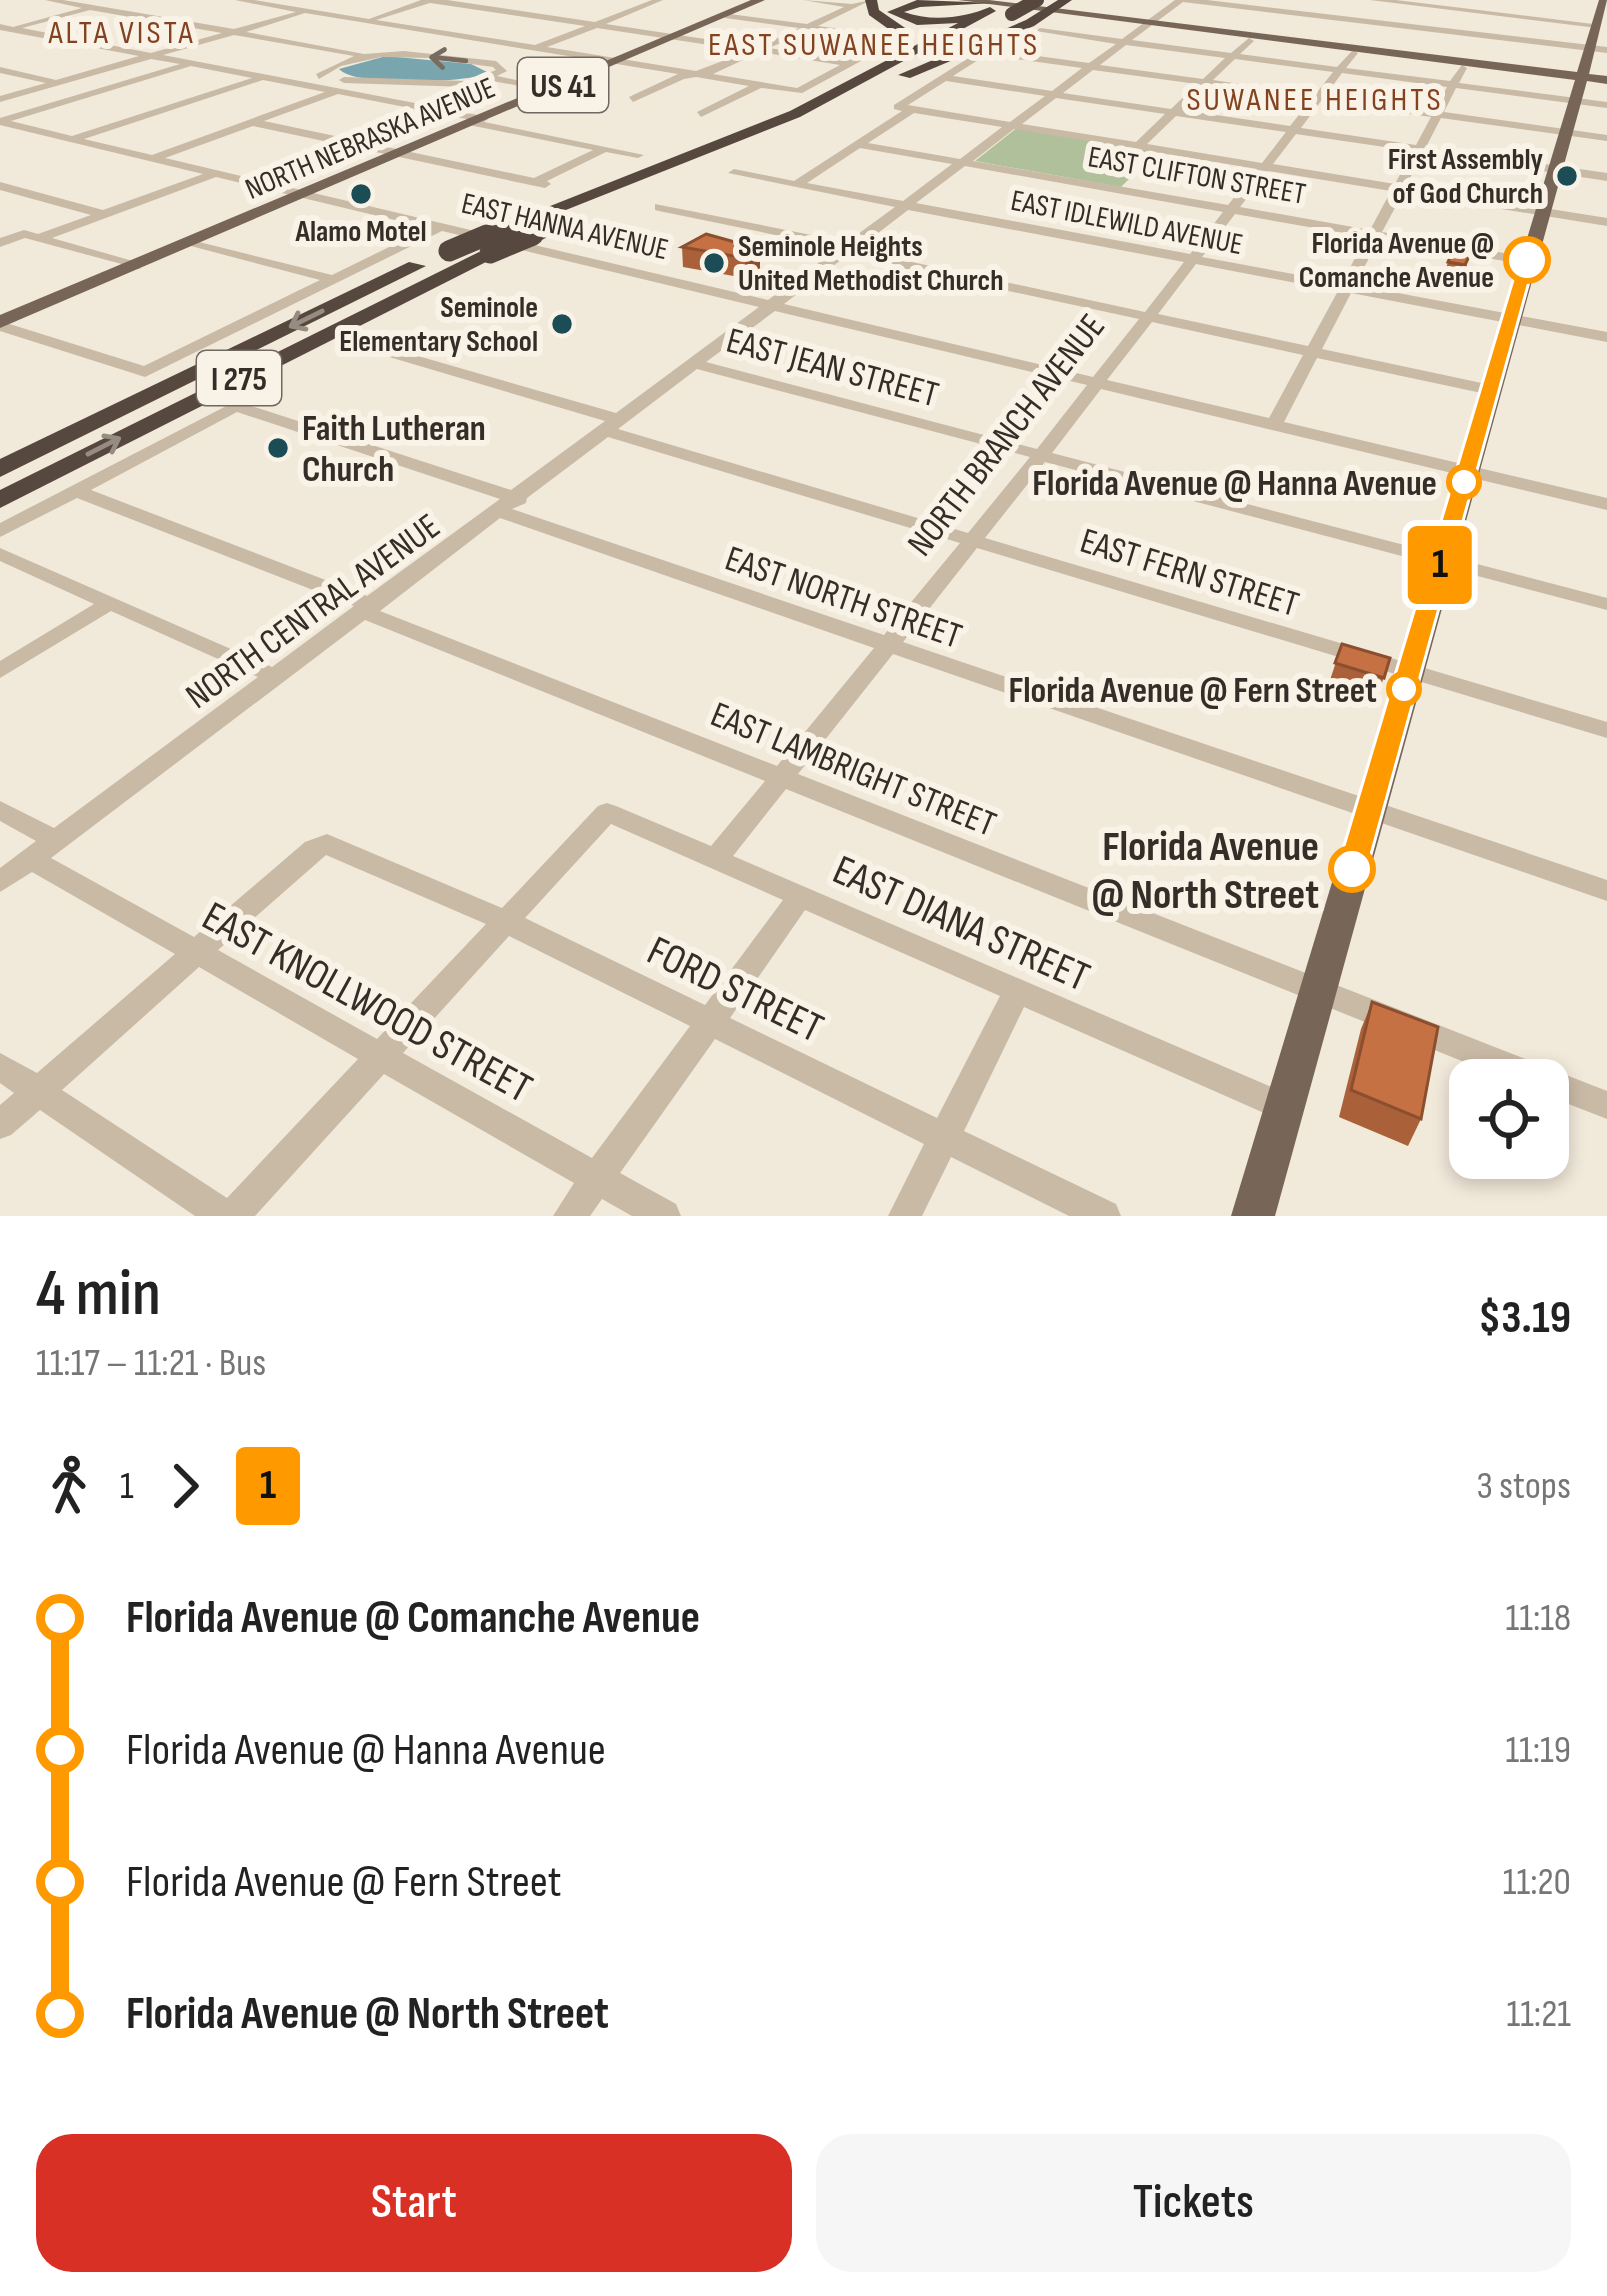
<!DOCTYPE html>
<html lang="en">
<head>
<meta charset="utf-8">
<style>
	:root { --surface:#fff; --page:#f6f6f6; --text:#222; --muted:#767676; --accent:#d93025 }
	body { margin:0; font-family:"Sofia Sans Condensed",sans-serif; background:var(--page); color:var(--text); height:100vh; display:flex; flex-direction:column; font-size:45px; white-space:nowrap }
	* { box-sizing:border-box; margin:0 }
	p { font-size:39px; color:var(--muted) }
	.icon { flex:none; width:66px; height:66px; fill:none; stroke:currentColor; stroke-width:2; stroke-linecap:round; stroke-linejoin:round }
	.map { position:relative; height:1216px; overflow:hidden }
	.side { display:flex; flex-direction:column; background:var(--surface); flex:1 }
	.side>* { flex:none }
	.badge { padding:0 24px; border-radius:9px; font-size:42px; line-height:78px }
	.tools { position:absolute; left:1449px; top:1059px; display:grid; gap:24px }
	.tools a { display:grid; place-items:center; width:120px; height:120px; border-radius:24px; background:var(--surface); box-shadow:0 6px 18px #0003; font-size:60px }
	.map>.badge { position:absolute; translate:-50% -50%; box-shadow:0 0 0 6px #fff }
	.legs { display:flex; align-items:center; gap:18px; height:132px; padding:0 36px; font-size:39px }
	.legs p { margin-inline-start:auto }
	.summary { display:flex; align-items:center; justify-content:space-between; height:204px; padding:0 36px }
	h1 { font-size:66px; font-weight:600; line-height:90px }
	.action { display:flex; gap:24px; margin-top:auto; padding:24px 36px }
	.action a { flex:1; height:138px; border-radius:36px; background:var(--accent); color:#fff; font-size:48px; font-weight:600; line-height:138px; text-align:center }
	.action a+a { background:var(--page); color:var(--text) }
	ul { padding:0 36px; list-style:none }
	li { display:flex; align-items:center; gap:42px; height:132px; font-size:45px }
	li i { display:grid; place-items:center; width:18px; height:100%; margin:0 15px; background:currentColor }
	li i::after { content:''; width:30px; height:30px; margin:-15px; border:9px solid; border-radius:50%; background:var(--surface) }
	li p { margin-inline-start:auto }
	li:first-child i { background:linear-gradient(#0000 50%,currentColor 0) }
	li:last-child i { background:linear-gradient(currentColor 50%,#0000 0) }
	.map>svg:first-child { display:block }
</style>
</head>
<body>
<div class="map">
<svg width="1607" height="1216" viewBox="0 0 1607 1216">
	<rect width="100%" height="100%" fill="#f1e9da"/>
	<path fill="#afc09a" d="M 1018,127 L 1158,150 L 1121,187 L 975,161 Z"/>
	<path fill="#79a6ae" d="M 386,56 L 471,64 L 489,73 C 466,83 354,87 339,69 Z"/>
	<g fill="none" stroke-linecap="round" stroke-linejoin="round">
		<g fill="#c9baa6" fill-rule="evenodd">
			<path d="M 45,0 L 63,0 L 234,29 L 296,12 L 235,0 L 254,0 L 369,19 L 421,0 L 447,0 L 595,22 L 652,0 L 663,0 L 606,24 L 758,47 L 799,28 L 725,18 L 722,13 L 807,24 L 844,7 L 803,0 L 852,4 L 871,0 L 818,26 L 895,36 L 898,41 L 802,93 L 761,88 L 701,117 L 697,112 L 749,86 L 696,77 L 684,79 L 633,102 L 629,97 L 678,74 L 305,13 L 246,32 L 364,54 L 404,51 L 496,61 L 507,71 L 497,76 L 558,89 L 553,92 L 487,80 L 468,87 L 344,83 L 339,80 L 344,77 L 467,81 L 496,70 L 493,67 L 428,58 L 381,57 L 341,66 L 319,79 L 316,74 L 354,56 L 234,35 L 163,55 L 483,116 L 488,119 L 484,122 L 644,155 L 638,158 L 606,152 L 547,181 L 551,184 L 545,188 L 253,126 L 165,158 L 768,300 L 839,248 L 659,211 L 655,210 L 655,204 L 847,242 L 895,207 L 728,173 L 734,169 L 794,181 L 902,111 L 894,109 L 894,105 L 1027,21 L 1034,23 L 994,50 L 1089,63 L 1116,44 L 1036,31 L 1040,28 L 1122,39 L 1175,0 L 1207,0 L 1607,47 L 1607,53 L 1183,2 L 1132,40 L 1231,53 L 1249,38 L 1254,41 L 1240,54 L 1337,67 L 1353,50 L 1358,53 L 1346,68 L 1450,81 L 1462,65 L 1467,68 L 1459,83 L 1607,102 L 1607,108 L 1456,88 L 1444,112 L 1607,135 L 1607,141 L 1441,118 L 1426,147 L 1607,173 L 1607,181 L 1423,153 L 1406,186 L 1607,218 L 1607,226 L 1403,193 L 1382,232 L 1527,257 L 1534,261 L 1527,265 L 1379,239 L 1355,285 L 1607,332 L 1607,342 L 1351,293 L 1322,349 L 1491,385 L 1499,390 L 1491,395 L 1317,358 L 1284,422 L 1607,498 L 1607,510 L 1101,389 L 1052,453 L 1607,598 L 1607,610 L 1045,462 L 985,538 L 1607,722 L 1607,738 L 977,548 L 903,642 L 1607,880 L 1607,901 L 893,654 L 798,774 L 1607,1091 L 1607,1119 L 1548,1096 L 1548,1080 L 1509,1080 L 786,789 L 733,856 L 1295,1097 L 1300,1107 L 1295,1117 L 1284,1121 L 1273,1117 L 1024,1007 L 964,1131 L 1116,1204 L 1121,1216 L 1069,1216 L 951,1157 L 922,1216 L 888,1216 L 924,1144 L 715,1039 L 620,1173 L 676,1204 L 681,1216 L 632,1216 L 602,1199 L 590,1216 L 553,1216 L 574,1183 L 384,1074 L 255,1216 L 195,1216 L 40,1110 L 11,1135 L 0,1139 L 0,1105 L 14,1093 L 0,1083 L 0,1053 L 37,1073 L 175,954 L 32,872 L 0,892 L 0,868 L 36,841 L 0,821 L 0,801 L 54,828 L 258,677 L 111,611 L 0,678 L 0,661 L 94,604 L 0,561 L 0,548 L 272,667 L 354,606 L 77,498 L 0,537 L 0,523 L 236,401 L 511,490 L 605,421 L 342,343 L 342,337 L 352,337 L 616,413 L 759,307 L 442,231 L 145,377 L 0,331 L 0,321 L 144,366 L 320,280 L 187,245 L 187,239 L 332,275 L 428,228 L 216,177 L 52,238 L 140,263 L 140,269 L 25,238 L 0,247 L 0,238 L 24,230 L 38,234 L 91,215 L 0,190 L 0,182 L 103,210 L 203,174 L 0,125 L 0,118 L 180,64 L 151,59 L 0,102 L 0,96 L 46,83 L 0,73 L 0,67 L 56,80 L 139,56 L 0,30 L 0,24 L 13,27 L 82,8 ZM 430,3 L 585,26 L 535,45 L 376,20 ZM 90,10 L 222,33 L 151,53 L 22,28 ZM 597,28 L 749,51 L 696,71 L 547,47 ZM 810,30 L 885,40 L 849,60 L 769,48 ZM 1126,45 L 1225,58 L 1203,79 L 1100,65 ZM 760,52 L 840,65 L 797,88 L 713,74 ZM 986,55 L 1082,68 L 1052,91 L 953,76 ZM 1235,59 L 1333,72 L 1315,95 L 1213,80 ZM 191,66 L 252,78 L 72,136 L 11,121 ZM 1093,70 L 1197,84 L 1171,109 L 1063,93 ZM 1342,73 L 1447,87 L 1434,111 L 1325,96 ZM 263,80 L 325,92 L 152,155 L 84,139 ZM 946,81 L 1045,96 L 1010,122 L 908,105 ZM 1208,86 L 1311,100 L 1290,126 L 1182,110 ZM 338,94 L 472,120 L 469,125 L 593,150 L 534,178 L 264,121 ZM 1056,98 L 1165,114 L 1136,142 L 1022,124 ZM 1321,101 L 1431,117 L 1416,145 L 1301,128 ZM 914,113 L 1002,127 L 960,159 L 868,143 ZM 1176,116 L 1286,132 L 1262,163 L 1147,144 ZM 1014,129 L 1257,169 L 1228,205 L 973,161 ZM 1296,134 L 1412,151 L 1395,184 L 1273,164 ZM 860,148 L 952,164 L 903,201 L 807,183 ZM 965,166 L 1223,212 L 1190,254 L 916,203 ZM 1268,171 L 1391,191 L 1370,230 L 1240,207 ZM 908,210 L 1184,262 L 1145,312 L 856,250 ZM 1235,214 L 1366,237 L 1342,283 L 1202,257 ZM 846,256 L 1139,319 L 1093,377 L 784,304 ZM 1196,264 L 1338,291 L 1308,346 L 1158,314 ZM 775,311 L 1087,385 L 1037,449 L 706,362 ZM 1152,322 L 1303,355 L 1269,418 L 1107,380 ZM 697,369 L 1030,457 L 968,533 L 618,429 ZM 237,412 L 500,499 L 367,596 L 91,490 ZM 608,437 L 960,543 L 884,635 L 512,509 L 526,503 L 527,498 ZM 500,518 L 874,648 L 777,766 L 380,611 ZM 365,620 L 765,781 L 711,846 L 616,806 L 607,803 L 598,806 L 502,908 L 327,834 L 305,842 L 194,937 L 51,858 ZM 611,824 L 783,900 L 705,1005 L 525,918 ZM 326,855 L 486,924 L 377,1039 L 218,950 ZM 805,910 L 1000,996 L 937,1118 L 730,1018 ZM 509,936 L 690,1026 L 592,1158 L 403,1053 ZM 199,967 L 358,1059 L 227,1198 L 62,1090 Z"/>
			<path d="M 1370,0 L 1396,0 L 1601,25 L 1597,28 Z"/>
		</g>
		<g fill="#776658" fill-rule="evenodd">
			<path d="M 751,0 L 765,0 L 0,328 L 0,315 Z"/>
			<path d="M 958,0 L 989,0 L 1577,72 L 1599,0 L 1607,0 L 1589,74 L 1607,76 L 1607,84 L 1587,81 L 1275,1216 L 1231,1216 L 1575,80 Z"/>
		</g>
		<g fill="#56483e" fill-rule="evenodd">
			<path d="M 865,0 L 877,0 L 879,10 L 911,32 L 911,38 L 901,38 L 869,15 Z"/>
			<path d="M 917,0 L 994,3 L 920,7 L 904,12 C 931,22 965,18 990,7 L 996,11 L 800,117 L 518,229 L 502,225 L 790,111 L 958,23 L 917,25 L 887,12 Z"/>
			<path d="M 1058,0 L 1072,0 L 1034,26 L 910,78 L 898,75 L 1026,20 Z"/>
			<path d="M 479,252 L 489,258 L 486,262 L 0,508 L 0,490 Z"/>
			<path d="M 409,262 L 426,266 L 0,477 L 0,459 Z"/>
		</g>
		<path stroke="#56483e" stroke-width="14" d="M 1012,14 L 1037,0"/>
		<g stroke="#56483e" stroke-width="16">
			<path d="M 480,238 L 511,225"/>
			<path d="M 526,238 L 540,232"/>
		</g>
		<g stroke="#56483e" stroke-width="21">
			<path d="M 449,251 L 487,235"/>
			<path d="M 490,253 L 533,235"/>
		</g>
	</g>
	<g fill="#aa613a">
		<path d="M 682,247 L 760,249 L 760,268 L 745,278 L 683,267 Z"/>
		<path d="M 1448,262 L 1467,265 L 1461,278 L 1444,275 Z"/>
		<path d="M 1342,644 L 1390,658 L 1378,695 L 1330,680 Z"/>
		<path d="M 1372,1002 L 1421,1119 L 1408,1146 L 1339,1117 L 1361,1029 Z"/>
	</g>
	<path fill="#8b4f2f" d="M 760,249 L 760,268 L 745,278 L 745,258 Z"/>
	<g fill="#c67143" stroke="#8b4f2f" stroke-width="3">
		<path d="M 706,234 L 760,249 L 745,258 L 682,247 Z"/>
		<path d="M 1455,246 L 1471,252 L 1465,265 L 1448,262 Z"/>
		<path d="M 1342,644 L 1390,658 L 1384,678 L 1335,663 Z"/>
		<path d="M 1372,1002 L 1438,1027 L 1421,1119 L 1351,1090 Z"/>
	</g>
	<defs><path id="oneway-shaft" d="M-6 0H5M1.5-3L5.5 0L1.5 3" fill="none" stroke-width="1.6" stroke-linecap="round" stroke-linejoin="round" transform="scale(3)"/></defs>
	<use stroke="#786c60" href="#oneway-shaft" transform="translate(448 59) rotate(-174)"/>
	<g stroke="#978c81">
		<use href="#oneway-shaft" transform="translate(306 319) rotate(154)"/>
		<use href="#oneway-shaft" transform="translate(104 446) rotate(-27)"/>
	</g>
	<path fill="#f90" stroke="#fff" stroke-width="3" d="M 1527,256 L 1535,260 L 1367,869 L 1352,880 L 1337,869 L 1519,260 Z"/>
	<g fill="#1c4c56" stroke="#f9f2e6" stroke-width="4.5">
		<circle cx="1567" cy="176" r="12"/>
		<circle cx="361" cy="194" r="12"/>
		<circle cx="714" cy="263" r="12"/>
		<circle cx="562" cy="324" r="12"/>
		<circle cx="278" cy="448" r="12"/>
	</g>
	<g fill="#fff" stroke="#f90" stroke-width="6">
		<circle cx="1527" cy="260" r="21"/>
		<circle cx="1464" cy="482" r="15"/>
		<circle cx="1404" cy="689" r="15"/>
		<circle cx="1352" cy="869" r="21"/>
	</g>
	<g text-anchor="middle" stroke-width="12" stroke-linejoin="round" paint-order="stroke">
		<g font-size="30" fill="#352d27" stroke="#f9f2e6">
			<text transform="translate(370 138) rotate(-23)" y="10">NORTH NEBRASKA AVENUE</text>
			<text transform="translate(1197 175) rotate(10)" y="10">EAST CLIFTON STREET</text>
			<text transform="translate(1127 222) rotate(11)" y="10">EAST IDLEWILD AVENUE</text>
			<text transform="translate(565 226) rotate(13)" y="10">EAST HANNA AVENUE</text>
		</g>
		<g font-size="30" font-weight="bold" fill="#352d27" stroke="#f9f2e6" text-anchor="end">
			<text x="1543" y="169">First Assembly<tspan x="1543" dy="34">of God Church</tspan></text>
			<text x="361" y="241" text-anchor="middle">Alamo Motel</text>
			<text x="738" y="256" text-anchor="start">Seminole Heights<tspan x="738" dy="34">United Methodist Church</tspan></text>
			<text x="538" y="317">Seminole<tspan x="538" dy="34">Elementary School</tspan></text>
		</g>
		<g font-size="30" font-weight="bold" fill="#352d27" stroke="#f9f2e6" text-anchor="end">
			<text x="1494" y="253">Florida Avenue @<tspan x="1494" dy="34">Comanche Avenue</tspan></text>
		</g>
		<g font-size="33" letter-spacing="3" fill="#844320" stroke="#f9f2e6">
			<text x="122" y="43">ALTA VISTA</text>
			<text x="874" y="55">EAST SUWANEE HEIGHTS</text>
			<text x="1315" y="110">SUWANEE HEIGHTS</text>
		</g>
		<g fill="#f9f2e6" stroke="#706860" stroke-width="3">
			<rect x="518" y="58" width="90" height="54" rx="9"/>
			<rect x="197" y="351" width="84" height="54" rx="9"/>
		</g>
		<g font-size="33" font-weight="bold" fill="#352d27">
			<text x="563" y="97">US 41</text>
			<text x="239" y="390">I 275</text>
		</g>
		<g font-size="36" fill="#352d27" stroke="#f9f2e6">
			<text transform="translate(833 366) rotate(15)" y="13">EAST JEAN STREET</text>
			<text transform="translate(1005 434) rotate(-52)" y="13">NORTH BRANCH AVENUE</text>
			<text transform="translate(1190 571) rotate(17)" y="13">EAST FERN STREET</text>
			<text transform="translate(844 596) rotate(19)" y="13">EAST NORTH STREET</text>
			<text transform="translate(312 610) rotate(-36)" y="13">NORTH CENTRAL AVENUE</text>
			<text transform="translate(854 768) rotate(22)" y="13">EAST LAMBRIGHT STREET</text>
		</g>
		<g font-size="36" font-weight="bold" fill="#352d27" stroke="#f9f2e6" text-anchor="start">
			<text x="302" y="440">Faith Lutheran<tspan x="302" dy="41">Church</tspan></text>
		</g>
		<g font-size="36" font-weight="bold" fill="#352d27" stroke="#f9f2e6" text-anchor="end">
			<text x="1437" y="495">Florida Avenue @ Hanna Avenue</text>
			<text x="1377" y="702">Florida Avenue @ Fern Street</text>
		</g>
		<g font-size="42" font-weight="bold" fill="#352d27" stroke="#f9f2e6" text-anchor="end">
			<text x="1319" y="860">Florida Avenue<tspan x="1319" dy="48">@ North Street</tspan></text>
		</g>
		<g font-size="42" fill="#352d27" stroke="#f9f2e6">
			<text transform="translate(962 922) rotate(24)" y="15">EAST DIANA STREET</text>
			<text transform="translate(736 988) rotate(26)" y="15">FORD STREET</text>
			<text transform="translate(368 1001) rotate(29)" y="15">EAST KNOLLWOOD STREET</text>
		</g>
	</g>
</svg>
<div class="tools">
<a><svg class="icon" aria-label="locate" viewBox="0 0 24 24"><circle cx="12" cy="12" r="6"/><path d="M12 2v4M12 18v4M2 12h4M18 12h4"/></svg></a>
</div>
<b class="badge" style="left:1440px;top:565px;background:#f90;color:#111">1</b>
</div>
<section class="side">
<div class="summary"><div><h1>4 min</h1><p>11:17 – 11:21 · Bus</p></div><b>$3.19</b></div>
<div class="legs"><svg class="icon" aria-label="walk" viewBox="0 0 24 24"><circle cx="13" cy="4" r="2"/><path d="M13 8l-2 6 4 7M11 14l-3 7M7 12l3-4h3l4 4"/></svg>1<svg class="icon" aria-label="forward" viewBox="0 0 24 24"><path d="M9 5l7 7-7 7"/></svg><b class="badge" style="background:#f90;color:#111">1</b><p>3 stops</p></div>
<ul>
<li><i style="color:#f90"></i><b>Florida Avenue @ Comanche Avenue</b><p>11:18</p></li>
<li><i style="color:#f90"></i><span>Florida Avenue @ Hanna Avenue</span><p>11:19</p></li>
<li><i style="color:#f90"></i><span>Florida Avenue @ Fern Street</span><p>11:20</p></li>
<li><i style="color:#f90"></i><b>Florida Avenue @ North Street</b><p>11:21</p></li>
</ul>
<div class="action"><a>Start</a><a>Tickets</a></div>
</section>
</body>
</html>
